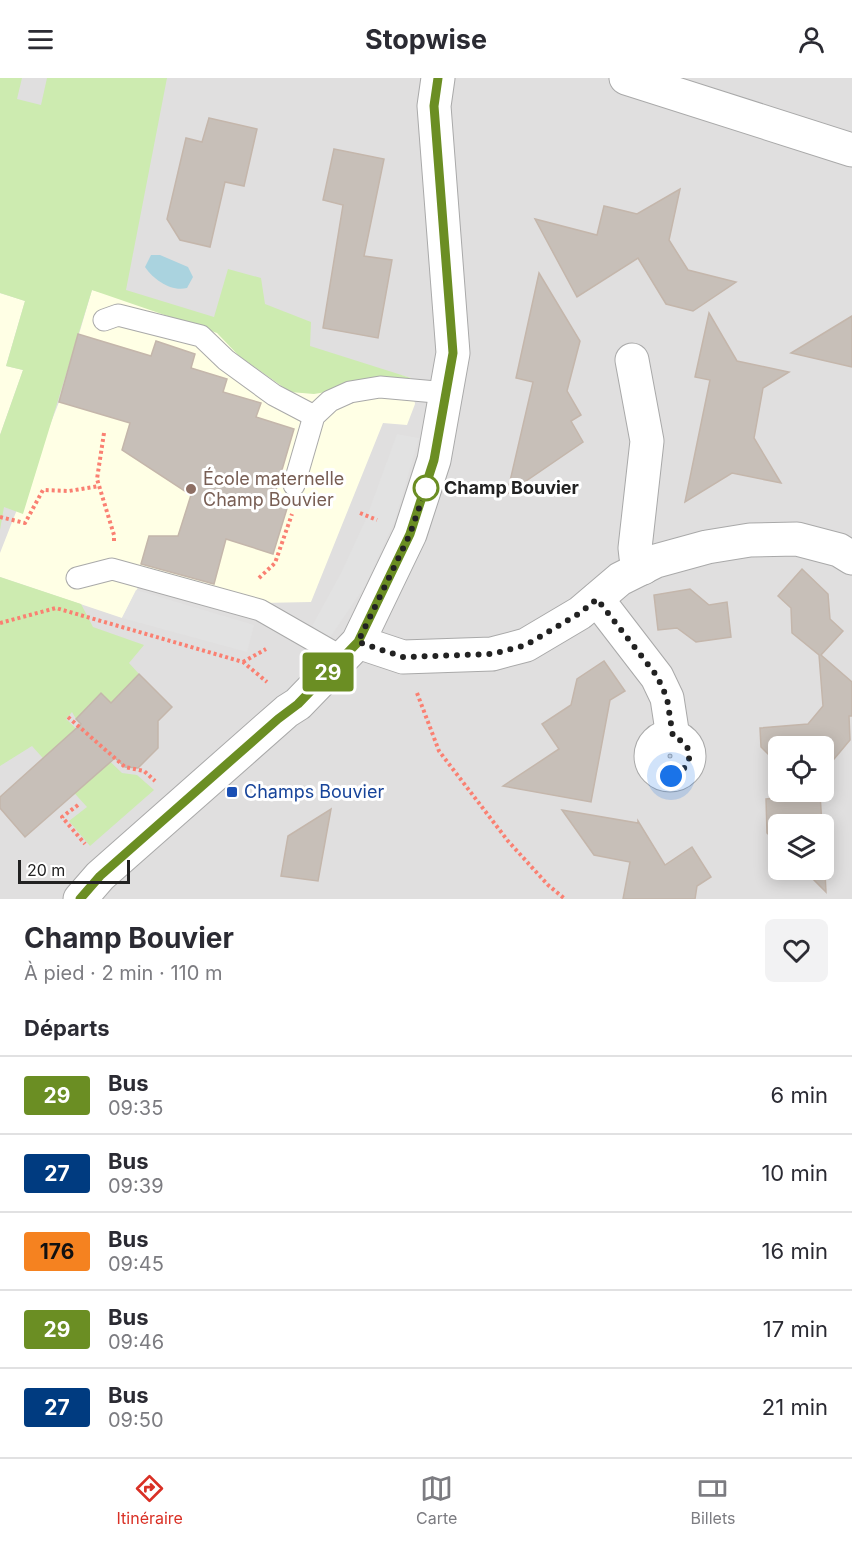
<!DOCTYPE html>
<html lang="fr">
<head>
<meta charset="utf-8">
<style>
	:root { --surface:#fff; --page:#f2f2f3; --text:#2b2b33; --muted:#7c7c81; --line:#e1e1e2; --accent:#d93025 }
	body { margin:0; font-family:Inter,sans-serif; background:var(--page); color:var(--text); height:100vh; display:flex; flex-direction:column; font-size:22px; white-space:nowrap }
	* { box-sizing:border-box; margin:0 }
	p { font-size:20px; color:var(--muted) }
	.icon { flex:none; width:33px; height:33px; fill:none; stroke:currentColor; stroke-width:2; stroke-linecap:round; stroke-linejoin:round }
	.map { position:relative; height:821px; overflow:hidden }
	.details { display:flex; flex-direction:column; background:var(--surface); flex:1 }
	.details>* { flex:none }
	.badge { padding:0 12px; border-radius:4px; font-size:21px; line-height:39px }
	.tools { position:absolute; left:768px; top:658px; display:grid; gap:12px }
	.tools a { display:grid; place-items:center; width:66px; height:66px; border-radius:9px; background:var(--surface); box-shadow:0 3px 15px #0003; font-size:30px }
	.scale { position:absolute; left:18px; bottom:15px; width:112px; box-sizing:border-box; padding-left:6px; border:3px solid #222; border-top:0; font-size:16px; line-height:21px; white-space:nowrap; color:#222; -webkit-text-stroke:4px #fff; paint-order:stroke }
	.you { position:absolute; width:30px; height:30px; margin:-15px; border:4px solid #fff; border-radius:50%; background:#1a73e8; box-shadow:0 0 0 9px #1a73e833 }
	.map>.badge { position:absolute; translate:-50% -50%; box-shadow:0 0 0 3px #fff }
	h2 { padding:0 24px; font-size:22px; line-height:54px }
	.round { display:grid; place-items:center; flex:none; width:63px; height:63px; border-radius:9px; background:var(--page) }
	.overview { display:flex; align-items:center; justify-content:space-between; height:102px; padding:0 24px }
	h1 { font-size:28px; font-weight:700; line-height:45px }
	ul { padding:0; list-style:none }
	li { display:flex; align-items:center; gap:18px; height:78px; padding:0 24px; border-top:2px solid var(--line) }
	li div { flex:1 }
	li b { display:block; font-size:22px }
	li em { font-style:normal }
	li .badge { min-width:66px; font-weight:700; text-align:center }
	header { display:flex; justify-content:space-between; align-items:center; height:78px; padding:0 24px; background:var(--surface); font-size:27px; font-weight:700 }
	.tab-bar { display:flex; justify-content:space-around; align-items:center; height:84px; border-top:2px solid var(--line); background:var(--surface); font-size:16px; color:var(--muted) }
	.tab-bar a { display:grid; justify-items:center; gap:3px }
	.tab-bar .selected { color:var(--accent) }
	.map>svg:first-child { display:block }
</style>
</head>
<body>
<header><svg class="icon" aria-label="menu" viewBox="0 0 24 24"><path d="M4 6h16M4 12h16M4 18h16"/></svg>Stopwise<svg class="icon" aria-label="person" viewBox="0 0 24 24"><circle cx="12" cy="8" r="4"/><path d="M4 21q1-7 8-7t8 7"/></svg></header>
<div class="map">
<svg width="852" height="821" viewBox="0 0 852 821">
	<rect width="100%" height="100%" fill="#f2efe9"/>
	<path fill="#e0dfdf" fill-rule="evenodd" d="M 0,0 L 852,0 L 852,821 L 0,821 ZM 778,669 L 824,669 L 824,714 L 778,714 ZM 778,747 L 824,747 L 824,792 L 778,792 Z"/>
	<g fill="#ffffe5">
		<path d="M 92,212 L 411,300 L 415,326 L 407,347 L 383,345 L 311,524 L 261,525 L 148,490 L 122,540 L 0,499 L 0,475 L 59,324 Z"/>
		<path d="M 0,215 L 25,223 L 6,288 L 23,292 L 0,357 Z"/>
	</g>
	<g fill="#cdebb0">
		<path d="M 0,0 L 22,0 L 17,21 L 41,27 L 47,0 L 167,0 L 126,212 L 214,239 L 228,191 L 261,200 L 265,226 L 311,244 L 310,268 L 411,300 L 376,302 L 338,312 L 314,316 L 290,314 L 239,278 L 217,255 L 92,212 L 23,436 L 4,429 L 0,452 L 0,357 L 23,292 L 6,288 L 25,223 L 0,215 Z"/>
		<path d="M 0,499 L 81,526 L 93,549 L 144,567 L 129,585 L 139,596 L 111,625 L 101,615 L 76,641 L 72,634 L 66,641 L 122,695 L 137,697 L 154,712 L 90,768 L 69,743 L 87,729 L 32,668 L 0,688 Z"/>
	</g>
	<g fill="#e2e2e2">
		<path d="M 397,356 L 419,360 L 395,442 L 365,508 L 329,561 L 312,548 L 342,493 L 366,441 Z"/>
		<path d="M 136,512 L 254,547 L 247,574 L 122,540 Z"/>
	</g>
	<path fill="#aad3df" d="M 151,177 L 160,177 L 188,189 L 193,199 L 187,210 C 171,214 154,202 145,189 Z"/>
	<g fill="#c7bfb8" stroke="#c4b6ab" stroke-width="1.5">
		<path d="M 209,40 L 257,51 L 244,108 L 225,104 L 210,169 L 180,162 L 167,141 L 186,60 L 202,64 Z"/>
		<path d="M 334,71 L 384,81 L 364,178 L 392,182 L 378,260 L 323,250 L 343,127 L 323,122 Z"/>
		<path d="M 680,111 L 669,162 L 688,192 L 736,204 L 693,233 L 666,226 L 638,180 L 577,219 L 535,141 L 597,157 L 604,128 L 637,136 Z"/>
		<path d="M 539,195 L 580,263 L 567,313 L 581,337 L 571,343 L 583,364 L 507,416 L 533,304 L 516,300 Z"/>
		<path d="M 709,235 L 737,283 L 789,294 L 763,310 L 754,360 L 781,405 L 732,395 L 685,424 L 710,302 L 695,299 Z"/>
		<path d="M 852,238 L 852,289 L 791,275 Z"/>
		<path d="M 78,256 L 151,278 L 156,263 L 195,276 L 191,290 L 227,301 L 223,314 L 261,325 L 256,339 L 294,351 L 274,419 L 289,424 L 273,476 L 226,461 L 214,506 L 141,486 L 149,458 L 178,458 L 191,417 L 122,372 L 130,345 L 59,324 Z"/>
		<path d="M 802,491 L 828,516 L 830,541 L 843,553 L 821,577 L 852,604 L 852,638 L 849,638 L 850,662 L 824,693 L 824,669 L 778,669 L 778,686 L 761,669 L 760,650 L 808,646 L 823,628 L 819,577 L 792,555 L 791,530 L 778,518 Z"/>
		<path d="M 690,511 L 709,527 L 727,524 L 731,559 L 696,564 L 677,550 L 658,552 L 654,517 Z"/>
		<path d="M 604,583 L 625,613 L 610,622 L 591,724 L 503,708 L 559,671 L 542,646 L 571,627 L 577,601 Z"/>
		<path d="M 139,596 L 172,629 L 158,643 L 158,670 L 138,690 L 125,689 L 115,680 L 25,759 L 0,730 L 0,719 L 81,646 L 76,641 L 101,615 L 111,625 Z"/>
		<path d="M 820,716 L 822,747 L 778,747 L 778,766 L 767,755 L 766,721 Z"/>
		<path d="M 331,731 L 318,803 L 281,798 L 288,758 Z"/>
		<path d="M 562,732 L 638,745 L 638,743 L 665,787 L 692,769 L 711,799 L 697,808 L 695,821 L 623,821 L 630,784 L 594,777 Z"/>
		<path d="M 824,776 L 826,814 L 804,792 L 824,792 Z"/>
	</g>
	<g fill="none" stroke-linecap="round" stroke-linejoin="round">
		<defs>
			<g id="lane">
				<path d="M 104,242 L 118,237 L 201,258 L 226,282 L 274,317 L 314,338"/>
				<path d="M 294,407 L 314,338 L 330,323 L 350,314 L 380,309 L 447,315"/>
				<path d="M 77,500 L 112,491 L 260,532 L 342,579"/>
			</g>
			<g id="street">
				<path d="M 626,0 L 852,72"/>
				<path d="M 632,282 L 647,363 L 635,470 L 636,479 L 643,490"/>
				<path d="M 597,521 L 657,599 L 667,620 L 673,659"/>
				<path d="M 358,564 L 403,579 L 492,576 L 526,567 L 580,535 L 620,501 L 656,483 L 707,469 L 750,462 L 797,461 L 839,472 L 852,480"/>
				<circle cx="670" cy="678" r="19"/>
				<path d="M 80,821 L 100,798 L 287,633 L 298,626 L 358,564 L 410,456 L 434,382 L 453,275 L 434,28 L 438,0"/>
			</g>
		</defs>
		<use href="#lane" stroke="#a9a9a9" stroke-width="23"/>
		<use href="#street" stroke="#a9a9a9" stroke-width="35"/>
		<g stroke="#fa8072" stroke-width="4" stroke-dasharray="3 3" stroke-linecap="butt">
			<path d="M 104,355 L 97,401 L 114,457 L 114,463"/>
			<path d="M 360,435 L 377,442"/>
			<path d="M 0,439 L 25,445 L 43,412 L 69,413 L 99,408"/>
			<path d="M 259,500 L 275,485 L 292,436"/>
			<path d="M 0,545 L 56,530 L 243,584 L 267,604"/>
			<path d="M 243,584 L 266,571"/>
			<path d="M 417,615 L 439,673 L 508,763 L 548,807 L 565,821"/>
			<path d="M 68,639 L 125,689 L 144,693 L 155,703"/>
			<path d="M 78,727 L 62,739 L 85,766"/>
		</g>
		<use href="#lane" stroke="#fff" stroke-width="21"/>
		<use href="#street" stroke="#fff" stroke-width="33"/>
	</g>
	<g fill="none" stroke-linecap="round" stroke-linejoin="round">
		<defs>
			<path id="line" d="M 80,821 L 100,798 L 278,641 L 298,626 L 358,564 L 410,456 L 434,382 L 453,275 L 434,28 L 438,0"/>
		</defs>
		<use href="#line" stroke="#fff" stroke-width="14"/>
		<use href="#line" stroke="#6b8e23" stroke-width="9"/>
		<path stroke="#222" stroke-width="6" stroke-dasharray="0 10.8" d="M 426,410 L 410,456 L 358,564 L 403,579 L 492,576 L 526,567 L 580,535 L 597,521 L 657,598 L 667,620 L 673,659 C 696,666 694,691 671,698"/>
	</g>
	<circle fill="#fff" stroke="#6b8e23" stroke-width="3" cx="426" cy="410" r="12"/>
	<circle fill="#8d6e63" stroke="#fff" stroke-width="2" cx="191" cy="411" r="6"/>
	<rect fill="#1a4fb4" stroke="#fff" stroke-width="2" x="226" y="708" width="12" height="12" rx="3"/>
	<g text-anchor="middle" stroke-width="6" stroke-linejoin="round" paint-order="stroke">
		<g font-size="18" fill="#785e54" stroke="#fff" text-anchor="start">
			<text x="203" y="407">École maternelle<tspan x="203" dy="21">Champ Bouvier</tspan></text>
		</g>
		<g font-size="18" font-weight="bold" fill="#222" stroke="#fff" text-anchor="start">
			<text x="444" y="416">Champ Bouvier</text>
		</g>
		<g font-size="18" fill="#164399" stroke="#fff" text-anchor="start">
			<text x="244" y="720">Champs Bouvier</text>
		</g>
	</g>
</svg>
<div class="tools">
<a><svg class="icon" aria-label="locate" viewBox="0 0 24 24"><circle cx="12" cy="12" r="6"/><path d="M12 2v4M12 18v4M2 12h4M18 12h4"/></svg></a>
<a><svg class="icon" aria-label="layers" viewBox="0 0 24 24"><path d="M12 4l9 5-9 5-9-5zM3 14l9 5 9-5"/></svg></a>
</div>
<div class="scale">20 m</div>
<div class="you" style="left:671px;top:698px"></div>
<b class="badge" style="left:328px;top:594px;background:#6b8e23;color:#fff">29</b>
</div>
<section class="details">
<div class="overview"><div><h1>Champ Bouvier</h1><p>À pied · 2 min · 110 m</p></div><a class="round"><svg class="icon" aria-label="heart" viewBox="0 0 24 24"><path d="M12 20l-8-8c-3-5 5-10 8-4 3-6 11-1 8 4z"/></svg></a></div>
<h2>Départs</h2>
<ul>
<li><span class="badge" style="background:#6b8e23;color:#fff">29</span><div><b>Bus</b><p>09:35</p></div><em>6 min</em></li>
<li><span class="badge" style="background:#003b80;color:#fff">27</span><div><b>Bus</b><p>09:39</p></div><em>10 min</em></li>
<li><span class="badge" style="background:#f58220;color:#111">176</span><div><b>Bus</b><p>09:45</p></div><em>16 min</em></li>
<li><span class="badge" style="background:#6b8e23;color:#fff">29</span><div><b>Bus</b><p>09:46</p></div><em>17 min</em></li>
<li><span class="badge" style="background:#003b80;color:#fff">27</span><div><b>Bus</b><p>09:50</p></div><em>21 min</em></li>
</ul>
</section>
<nav class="tab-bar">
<a class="selected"><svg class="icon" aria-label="directions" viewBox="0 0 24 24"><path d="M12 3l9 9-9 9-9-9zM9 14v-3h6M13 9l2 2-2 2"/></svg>Itinéraire</a>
<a><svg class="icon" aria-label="map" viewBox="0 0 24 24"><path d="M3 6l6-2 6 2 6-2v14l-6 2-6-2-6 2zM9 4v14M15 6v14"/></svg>Carte</a>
<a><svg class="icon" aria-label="tickets" viewBox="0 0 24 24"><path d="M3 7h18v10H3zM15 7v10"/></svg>Billets</a>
</nav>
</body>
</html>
